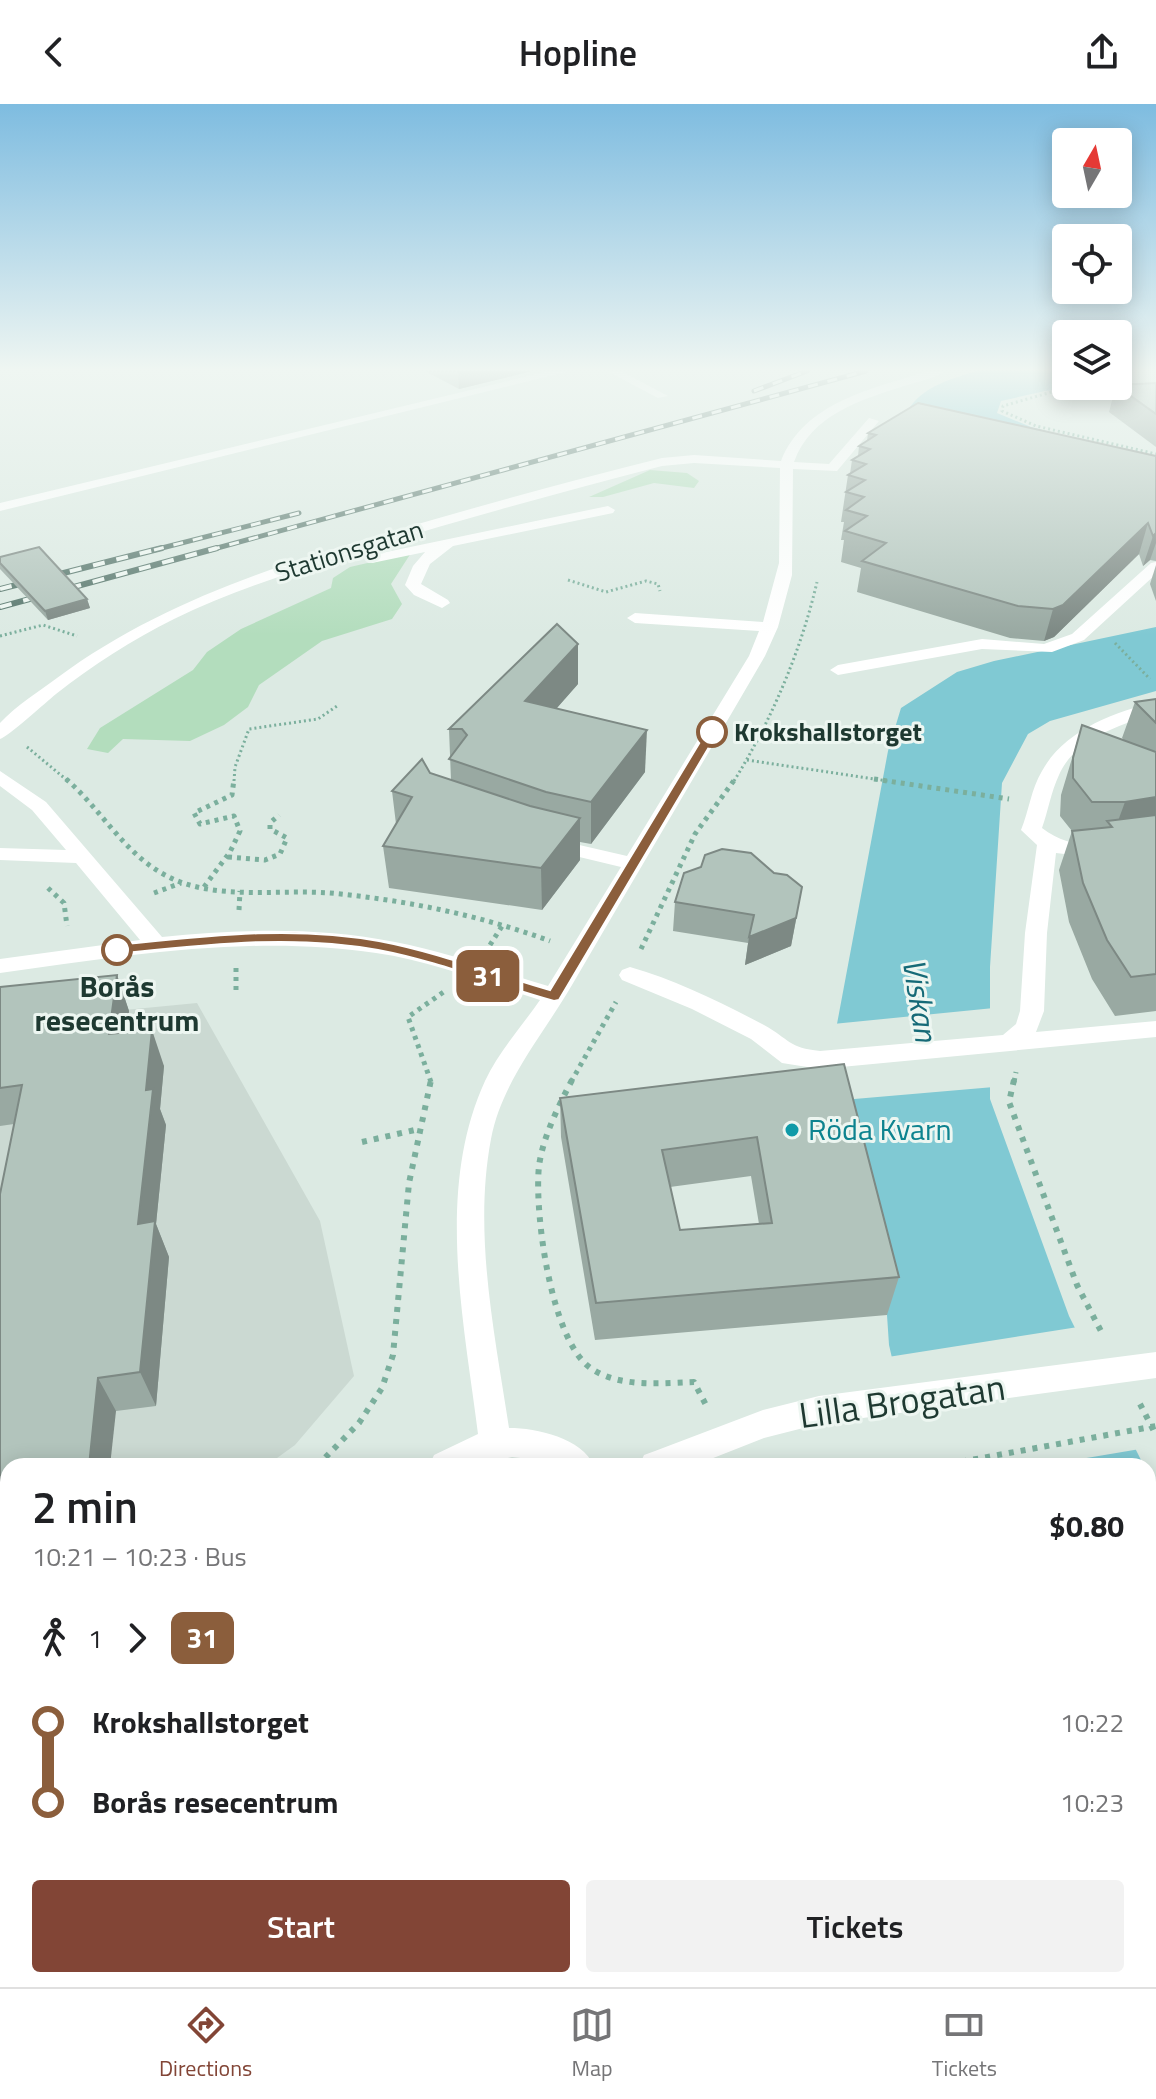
<!DOCTYPE html>
<html lang="en">
<head>
<meta charset="utf-8">
<style>
	:root { --surface:#fff; --page:#f2f2f2; --text:#202124; --muted:#757577; --line:#e0e0e0; --accent:#824536 }
	body { margin:0; font-family:"Titillium Web",sans-serif; background:var(--page); color:var(--text); height:100vh; display:flex; flex-direction:column; font-size:30px; white-space:nowrap }
	* { box-sizing:border-box; margin:0 }
	p { font-size:26px; color:var(--muted) }
	.icon { flex:none; width:44px; height:44px; fill:none; stroke:currentColor; stroke-width:2; stroke-linecap:round; stroke-linejoin:round }
	.map { position:relative; flex:1; overflow:hidden }
	.details { position:absolute; left:0px; top:1354px; width:1156px; height:530px; display:flex; flex-direction:column; background:var(--surface); border-radius:24px 24px 0 0; box-shadow:0 4px 20px #0003 }
	.details>* { flex:none }
	.badge { padding:0 16px; border-radius:12px; font-size:28px; line-height:52px }
	.needle { width:52px; rotate:9deg }
	.buttons { position:absolute; left:1052px; top:24px; display:grid; gap:16px }
	.buttons a { display:grid; place-items:center; width:80px; height:80px; border-radius:8px; background:var(--surface); box-shadow:0 4px 20px #0003; font-size:40px }
	.map>.badge { position:absolute; translate:-50% -50%; box-shadow:0 0 0 4px #fff }
	.legs { display:flex; align-items:center; gap:12px; height:88px; padding:0 32px; font-size:26px }
	.legs p { margin-inline-start:auto }
	.overview { display:flex; align-items:center; justify-content:space-between; height:136px; padding:0 32px }
	h1 { font-size:44px; font-weight:600; line-height:60px }
	.button { display:flex; gap:16px; margin-top:auto; padding:16px 32px }
	.button a { flex:1; height:92px; border-radius:8px; background:var(--accent); color:#fff; font-size:32px; font-weight:600; line-height:92px; text-align:center }
	.button a+a { background:var(--page); color:var(--text) }
	ul { padding:0 32px; list-style:none }
	li { display:flex; align-items:center; gap:28px; height:80px; font-size:30px }
	li i { display:grid; place-items:center; width:12px; height:100%; margin:0 10px; background:currentColor }
	li i::after { content:''; width:20px; height:20px; margin:-10px; border:6px solid; border-radius:50%; background:var(--surface) }
	li p { margin-inline-start:auto }
	li:first-child i { background:linear-gradient(#0000 50%,currentColor 0) }
	li:last-child i { background:linear-gradient(currentColor 50%,#0000 0) }
	header { display:flex; justify-content:space-between; align-items:center; height:104px; padding:0 32px; background:var(--surface); font-size:36px; font-weight:600 }
	.dock { display:flex; justify-content:space-around; align-items:center; height:112px; border-top:2px solid var(--line); background:var(--surface); font-size:22px; color:var(--muted) }
	.dock a { display:grid; justify-items:center; gap:4px }
	.dock .on { color:var(--accent) }
	.map>svg:first-child { display:block }
</style>
</head>
<body>
<header><svg class="icon" aria-label="back" viewBox="0 0 24 24"><path d="M15 5l-7 7 7 7"/></svg>Hopline<svg class="icon" aria-label="share" viewBox="0 0 24 24"><path d="M12 15V3M7 8l5-5 5 5M5 13v7h14v-7"/></svg></header>
<div class="map">
<svg width="1156" height="1883" viewBox="0 0 1156 1883">
	<rect width="100%" height="100%" fill="#dceae3"/>
	<path fill="#cbd9d2" d="M 197,899 L 320,1117 L 354,1272 L 295,1341 L 266,1362 L 8,1362 L 8,1552 L 0,1558 L 0,918 Z"/>
	<g fill="#b3ddbd">
		<path d="M 650,366 L 687,369 L 699,377 L 694,384 L 654,379 L 603,393 L 589,393 Z"/>
		<path d="M 411,449 L 391,480 L 402,500 L 392,515 L 322,537 L 259,581 L 248,603 L 224,621 L 190,637 L 123,635 L 108,649 L 87,645 L 100,624 L 193,566 L 207,548 L 241,525 L 331,484 L 333,474 L 350,463 Z"/>
		<path d="M 1148,1634 L 1156,1640 L 1156,1883 L 839,1883 L 837,1876 L 1148,1876 Z"/>
	</g>
	<g fill="#80c9d3">
		<path d="M 976,267 L 1066,267 L 1066,282 L 1091,282 L 1045,287 L 1001,297 L 997,309 L 1031,323 L 1109,343 L 904,313 C 919,283 946,277 976,267 Z"/>
		<path d="M 1156,523 L 1156,587 L 1050,617 L 1028,630 L 1002,679 L 990,863 L 990,995 L 1069,1212 L 1144,1362 L 917,1362 L 889,1241 L 887,1211 L 837,920 L 888,647 L 901,604 L 957,568 L 994,557 Z"/>
		<path d="M 1148,1371 L 1156,1380 L 1156,1640 L 1148,1634 Z"/>
	</g>
	<g fill="#dceae3">
		<path d="M 994,904 L 994,983 L 831,997 L 833,920 Z"/>
		<path d="M 1078,1223 L 1140,1345 L 1039,1362 L 913,1362 L 888,1253 Z"/>
	</g>
	<g fill="none" stroke-linecap="round" stroke-linejoin="round">
		<g stroke="#7baf9d" stroke-width="3" stroke-dasharray="2 3" stroke-linecap="butt">
			<path d="M 1116,282 L 1055,287 L 1003,302 L 1002,307 L 1036,322 L 1156,350"/>
			<path d="M 568,476 L 606,488 L 646,477 L 658,480 L 660,487"/>
			<path d="M 0,532 L 43,521 L 77,532"/>
			<path d="M 1115,539 L 1150,575"/>
			<path d="M 27,643 L 68,677"/>
			<path d="M 747,656 L 888,677"/>
			<path d="M 234,677 L 235,663 L 249,625 L 318,615 L 337,602"/>
			<path d="M 734,677 C 771,617 801,547 817,478"/>
		</g>
		<g stroke="#7baf9d" stroke-width="5" stroke-dasharray="4 5" stroke-linecap="butt">
			<path d="M 66,675 C 101,705 125,751 167,772 C 214,797 278,785 330,789 C 405,796 479,811 550,837"/>
			<path d="M 874,675 L 1009,695"/>
			<path d="M 228,753 L 265,756 L 280,750 L 287,734 L 270,725 L 270,719 L 279,711"/>
			<path d="M 204,783 L 230,748 L 240,727 L 234,712 L 200,720 L 194,709 L 232,691 L 234,675"/>
			<path d="M 48,784 L 64,799 L 67,822"/>
			<path d="M 154,789 L 181,779"/>
			<path d="M 239,806 L 240,787"/>
			<path d="M 490,841 L 504,819"/>
			<path d="M 641,845 L 695,730 L 735,675"/>
			<path d="M 236,864 L 236,889"/>
			<path d="M 431,978 L 408,913 L 445,887"/>
			<path d="M 571,978 L 616,898"/>
			<path d="M 1014,978 L 1016,968"/>
		</g>
		<g stroke="#7baf9d" stroke-width="6" stroke-dasharray="5 7" stroke-linecap="butt">
			<path d="M 572,976 C 558,1003 543,1033 539,1062 C 534,1108 551,1239 592,1265 C 621,1284 661,1279 694,1278 L 707,1303"/>
			<path d="M 1014,976 L 1009,998 L 1077,1181 L 1103,1231"/>
			<path d="M 362,1038 L 419,1025"/>
			<path d="M 1140,1300 L 1156,1331"/>
			<path d="M 317,1362 L 359,1319 L 382,1284 L 393,1251 L 409,1079 L 431,976"/>
			<path d="M 938,1362 L 1156,1322"/>
		</g>
		<g stroke="#7baf9d" stroke-width="8" stroke-dasharray="6 9" stroke-linecap="butt">
			<path d="M 1148,1756 L 1156,1762"/>
			<path d="M 0,1876 L 8,1870"/>
			<path d="M 807,1876 L 810,1883"/>
			<path d="M 237,1883 L 247,1876"/>
		</g>
		<g fill="#fff" fill-rule="evenodd">
			<path d="M 549,267 L 570,267 L 0,407 L 0,399 Z"/>
			<path d="M 607,267 L 621,267 L 668,292 L 658,294 Z"/>
			<path d="M 928,267 L 945,267 C 934,275 917,278 904,282 C 860,296 811,311 794,358 L 829,360 L 869,314 L 879,317 L 837,367 L 793,365 L 792,471 L 778,523 L 765,552 C 701,662 636,771 572,881 C 543,931 502,977 491,1035 C 473,1130 495,1231 509,1324 C 537,1324 582,1334 594,1362 L 551,1362 L 529,1355 L 512,1353 L 473,1362 L 429,1362 L 434,1351 L 478,1330 C 464,1217 435,1086 485,977 C 498,949 522,922 540,896 C 486,879 432,857 376,849 C 250,830 125,852 0,869 L 0,855 L 140,836 L 76,759 L 0,756 L 0,744 L 66,746 L 32,706 L 0,682 L 0,667 L 46,698 L 162,833 C 240,825 318,823 395,838 C 447,848 498,867 548,882 L 621,763 L 542,744 L 539,740 L 549,734 L 627,752 L 749,552 L 759,527 L 635,519 L 627,514 L 635,509 L 763,518 L 779,459 L 780,364 L 694,359 L 662,362 C 566,387 470,413 375,442 C 307,463 238,484 174,515 C 132,536 93,561 56,590 C 46,598 8,633 0,635 L 0,619 C 17,601 38,588 57,574 C 162,496 286,458 411,422 C 494,398 578,375 662,354 L 694,351 L 781,357 C 805,297 873,285 928,267 Z"/>
			<path d="M 608,402 L 615,406 L 613,409 L 453,442 L 430,460 L 421,480 L 448,496 L 450,499 L 442,504 L 414,491 L 405,481 L 413,462 L 425,448 L 372,459 L 365,455 L 372,451 Z"/>
			<path d="M 1156,458 L 1156,470 L 1084,536 L 1052,548 L 982,545 L 838,571 L 830,566 L 838,561 L 982,535 L 1044,540 L 1072,530 L 1151,459 Z"/>
			<path d="M 1156,598 L 1156,609 C 1121,621 1075,634 1059,671 C 1051,688 1048,707 1042,724 C 1076,751 1116,738 1156,732 L 1156,744 L 1090,753 L 1056,749 L 1047,829 L 1044,907 L 1036,928 L 1156,917 L 1156,933 L 820,965 L 782,959 L 751,935 L 692,905 L 622,876 L 619,871 L 622,866 L 630,863 C 676,876 722,899 764,921 C 789,935 789,944 820,947 L 1003,931 L 1016,920 L 1020,907 L 1025,829 L 1037,741 L 1021,726 C 1029,707 1031,685 1042,667 C 1064,627 1113,608 1156,598 Z"/>
			<path d="M 1156,1248 L 1156,1274 L 819,1320 L 764,1334 L 693,1362 L 639,1362 L 644,1351 L 655,1347 L 763,1306 L 819,1292 Z"/>
			<path d="M 8,1628 L 8,1666 L 0,1670 L 0,1632 Z"/>
			<path d="M 8,1751 L 8,1794 L 0,1797 L 0,1754 Z"/>
			<path d="M 678,1876 L 720,1876 L 722,1883 L 680,1883 Z"/>
		</g>
		<defs>
			<g id="rail-far1">
				<path d="M 754,287 L 807,267"/>
				<path d="M 154,446 L 299,409"/>
				<path d="M 210,446 L 866,267"/>
			</g>
			<g id="rail">
				<path d="M 0,485 L 162,444"/>
				<path d="M 0,503 L 217,444"/>
			</g>
		</defs>
		<use href="#rail-far1" stroke="#57766c" stroke-width="5"/>
		<use href="#rail" stroke="#57766c" stroke-width="6"/>
		<use href="#rail-far1" stroke="#edf6f1" stroke-width="3" stroke-dasharray="10" stroke-linecap="butt"/>
		<use href="#rail" stroke="#edf6f1" stroke-width="4" stroke-dasharray="12" stroke-linecap="butt"/>
	</g>
	<g fill="#99a9a2" fill-rule="evenodd">
		<path d="M 425,267 L 532,267 L 459,285 Z"/>
		<path d="M 1156,279 L 1156,343 L 1109,308 L 1116,282 Z"/>
		<path d="M 868,329 L 1156,352 L 1156,457 L 1150,456 L 1143,462 L 1139,450 L 1054,533 L 1044,537 L 1010,534 L 857,488 L 861,464 L 841,458 L 844,436 L 841,436 L 844,418 L 841,418 L 848,371 L 850,370 L 852,356 L 858,352 L 859,342 L 867,337 Z"/>
		<path d="M 0,453 L 87,495 L 90,504 L 48,516 L 0,465 Z"/>
		<path d="M 1156,461 L 1156,497 L 1150,480 Z"/>
		<path d="M 578,580 L 556,605 L 645,668 L 591,740 L 580,738 L 580,756 L 542,806 L 389,784 L 383,742 L 396,720 L 392,687 L 430,669 L 451,676 L 449,625 Z"/>
		<path d="M 1156,595 L 1156,907 L 1115,912 L 1092,875 L 1069,818 L 1059,766 L 1072,727 L 1060,712 L 1061,691 L 1082,621 L 1125,637 L 1122,634 L 1135,598 Z"/>
		<path d="M 675,798 L 797,811 L 791,842 L 745,861 L 748,839 L 673,827 Z"/>
		<path d="M 117,871 L 129,907 L 127,928 L 164,962 L 160,1005 L 166,1021 L 156,1120 L 169,1153 L 156,1302 L 116,1307 L 8,1362 L 8,1498 L 0,1500 L 0,1090 L 14,1020 L 0,1022 L 0,883 Z"/>
		<path d="M 844,960 L 899,1173 L 887,1211 L 595,1236 L 561,1033 L 560,994 ZM 751,1072 L 759,1120 L 680,1126 L 670,1083 Z"/>
	</g>
	<g fill="#7d8984">
		<path d="M 458,267 L 532,267 L 459,285 Z"/>
		<path d="M 1148,419 L 1139,450 L 1054,533 L 1044,537 L 1053,505 Z"/>
		<path d="M 1156,429 L 1156,439 L 1150,456 L 1143,462 L 1153,432 Z"/>
		<path d="M 87,495 L 90,504 L 48,516 L 45,507 Z"/>
		<path d="M 578,540 L 578,580 L 526,639 L 525,597 Z"/>
		<path d="M 647,626 L 645,668 L 591,740 L 591,698 Z"/>
		<path d="M 1156,693 L 1156,728 L 1111,736 L 1125,698 Z"/>
		<path d="M 580,714 L 580,756 L 542,806 L 541,764 Z"/>
		<path d="M 802,783 L 791,842 L 745,861 L 749,833 Z"/>
		<path d="M 117,871 L 129,907 L 122,967 L 109,930 Z"/>
		<path d="M 152,926 L 164,962 L 160,1005 L 166,1021 L 156,1120 L 169,1153 L 156,1302 L 140,1268 L 138,1120 L 146,986 Z"/>
		<path d="M 98,1274 L 116,1307 L 110,1362 L 89,1362 Z"/>
	</g>
	<g fill="#b2c4bc" stroke="#7d8984" stroke-width="2" fill-rule="evenodd">
		<path d="M 1156,279 L 1156,310 L 1117,282 L 1118,281 Z"/>
		<path d="M 918,299 L 1156,352 L 1156,429 L 1153,432 L 1148,419 L 1063,501 L 1053,505 L 1018,502 L 862,457 L 886,439 L 845,427 L 867,412 L 846,406 L 864,393 L 846,388 L 865,376 L 848,371 L 866,360 L 852,356 L 870,345 L 859,342 L 876,331 L 868,329 Z"/>
		<path d="M 39,443 L 87,495 L 45,507 L 0,459 L 0,453 Z"/>
		<path d="M 557,520 L 578,540 L 525,597 L 647,626 L 591,698 L 546,688 L 449,655 L 467,631 L 462,625 L 449,625 Z"/>
		<path d="M 1156,595 L 1156,619 L 1135,598 Z"/>
		<path d="M 1082,621 L 1156,648 L 1156,693 L 1125,698 L 1092,698 L 1073,674 L 1073,654 Z"/>
		<path d="M 422,655 L 430,669 L 530,702 L 580,714 L 541,764 L 383,742 L 412,693 L 392,687 Z"/>
		<path d="M 1156,711 L 1156,870 L 1131,873 L 1107,836 L 1083,779 L 1072,727 L 1112,723 L 1107,717 Z"/>
		<path d="M 722,745 L 751,749 L 774,769 L 787,771 L 802,783 L 796,814 L 749,833 L 754,811 L 675,798 L 684,769 L 701,763 L 705,751 Z"/>
		<path d="M 117,871 L 109,930 L 152,926 L 146,986 L 153,985 L 138,1120 L 155,1117 L 140,1268 L 98,1274 L 89,1362 L 8,1362 L 8,1465 L 0,1466 L 0,1090 L 22,981 L 0,984 L 0,883 Z"/>
		<path d="M 844,960 L 899,1173 L 596,1199 L 560,994 ZM 757,1033 L 772,1119 L 680,1126 L 662,1046 Z"/>
	</g>
	<linearGradient id="sky" x2="0" y2="1"><stop stop-color="#7ebce0"/><stop offset="0.5" stop-color="#eff6f2"/><stop offset="1" stop-color="#eff6f2" stop-opacity="0"/></linearGradient>
	<rect width="1156" height="531" fill="url(#sky)"/>
	<path fill="#8b5e3c" stroke="#fff" stroke-width="2" d="M 712,624 L 718,628 L 559,896 L 554,897 C 496,881 437,857 378,846 C 291,830 204,841 117,850 L 110,846 L 117,841 C 205,832 292,821 379,837 C 437,848 494,870 550,886 L 706,628 Z"/>
	<g fill="#fff" stroke="#8b5e3c" stroke-width="4">
		<circle cx="712" cy="628" r="14"/>
		<circle cx="117" cy="846" r="14"/>
	</g>
	<circle fill="#0f9aa8" stroke="#edf6f1" stroke-width="3" cx="792" cy="1026" r="8"/>
	<g text-anchor="middle" stroke-width="6" stroke-linejoin="round" paint-order="stroke">
		<g font-size="26" fill="#1e3931" stroke="#edf6f1">
			<text transform="translate(349 447) rotate(-17)" y="9">Stationsgatan</text>
		</g>
		<g font-size="26" font-weight="bold" fill="#1e3931" stroke="#edf6f1" text-anchor="start">
			<text x="734" y="637">Krokshallstorget</text>
		</g>
		<g font-size="30" font-weight="bold" fill="#1e3931" stroke="#edf6f1">
			<text x="117" y="893">Borås<tspan x="117" dy="34">resecentrum</tspan></text>
		</g>
		<g font-size="30" fill="#0d838f" stroke="#edf6f1" text-anchor="start">
			<text x="808" y="1036">Röda Kvarn</text>
		</g>
		<g font-size="32" font-style="italic" fill="#166a77" stroke="#edf6f1">
			<text transform="translate(920 896) rotate(81)" y="11">Viskan</text>
		</g>
		<g font-size="36" fill="#1e3931" stroke="#edf6f1">
			<text transform="translate(902 1297) rotate(-8)" y="13">Lilla Brogatan</text>
		</g>
	</g>
</svg>
<div class="buttons">
<a><svg class="needle" viewBox="-14 -14 28 28"><path d="M0-13l5 13h-10z" fill="#e53935"/><path d="M0 13l5-13h-10z" fill="#757577"/></svg></a>
<a><svg class="icon" aria-label="locate" viewBox="0 0 24 24"><circle cx="12" cy="12" r="6"/><path d="M12 2v4M12 18v4M2 12h4M18 12h4"/></svg></a>
<a><svg class="icon" aria-label="layers" viewBox="0 0 24 24"><path d="M12 4l9 5-9 5-9-5zM3 14l9 5 9-5"/></svg></a>
</div>
<b class="badge" style="left:488px;top:872px;background:#8b5e3c;color:#fff">31</b>
<section class="details">
<div class="overview"><div><h1>2 min</h1><p>10:21 – 10:23 · Bus</p></div><b>$0.80</b></div>
<div class="legs"><svg class="icon" aria-label="walk" viewBox="0 0 24 24"><circle cx="13" cy="4" r="2"/><path d="M13 8l-2 6 4 7M11 14l-3 7M7 12l3-4h3l4 4"/></svg>1<svg class="icon" aria-label="forward" viewBox="0 0 24 24"><path d="M9 5l7 7-7 7"/></svg><b class="badge" style="background:#8b5e3c;color:#fff">31</b></div>
<ul>
<li><i style="color:#8b5e3c"></i><b>Krokshallstorget</b><p>10:22</p></li>
<li><i style="color:#8b5e3c"></i><b>Borås resecentrum</b><p>10:23</p></li>
</ul>
<div class="button"><a>Start</a><a>Tickets</a></div>
</section>
</div>
<nav class="dock">
<a class="on"><svg class="icon" aria-label="directions" viewBox="0 0 24 24"><path d="M12 3l9 9-9 9-9-9zM9 14v-3h6M13 9l2 2-2 2"/></svg>Directions</a>
<a><svg class="icon" aria-label="map" viewBox="0 0 24 24"><path d="M3 6l6-2 6 2 6-2v14l-6 2-6-2-6 2zM9 4v14M15 6v14"/></svg>Map</a>
<a><svg class="icon" aria-label="tickets" viewBox="0 0 24 24"><path d="M3 7h18v10H3zM15 7v10"/></svg>Tickets</a>
</nav>
</body>
</html>
